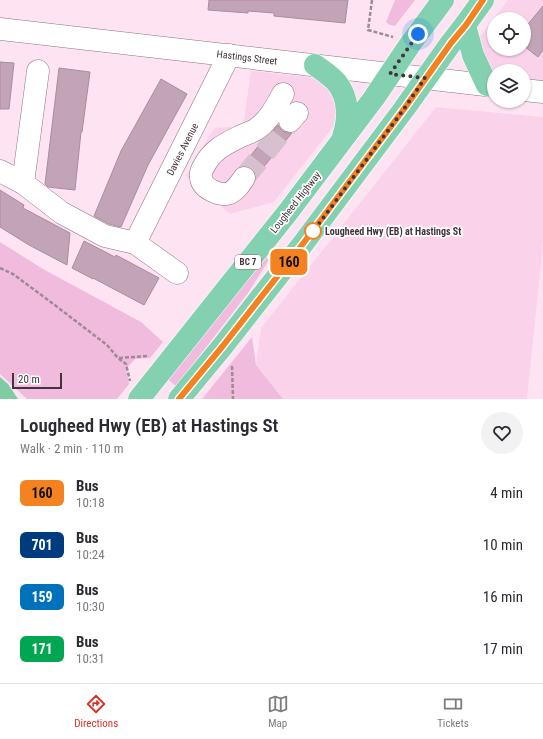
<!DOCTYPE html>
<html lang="en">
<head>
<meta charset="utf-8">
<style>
	:root { --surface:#fff; --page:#f2f2f3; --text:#2b2b33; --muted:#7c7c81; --line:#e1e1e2; --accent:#d93025 }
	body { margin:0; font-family:"Roboto Condensed",sans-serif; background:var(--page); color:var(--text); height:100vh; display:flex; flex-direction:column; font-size:15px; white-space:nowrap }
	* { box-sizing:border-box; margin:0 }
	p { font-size:13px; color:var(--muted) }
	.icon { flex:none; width:22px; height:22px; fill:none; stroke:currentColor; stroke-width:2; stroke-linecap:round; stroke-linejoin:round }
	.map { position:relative; height:399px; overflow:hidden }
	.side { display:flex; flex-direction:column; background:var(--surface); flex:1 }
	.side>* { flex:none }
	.badge { padding:0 8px; border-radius:6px; font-size:14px; line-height:26px }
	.buttons { position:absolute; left:487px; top:12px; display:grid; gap:8px }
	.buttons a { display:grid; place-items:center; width:44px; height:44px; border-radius:50%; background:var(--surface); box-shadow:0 1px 3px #0004; font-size:20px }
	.scale { position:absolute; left:12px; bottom:10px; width:50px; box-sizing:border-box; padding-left:4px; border:2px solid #41343c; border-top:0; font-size:11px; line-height:14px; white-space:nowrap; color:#41343c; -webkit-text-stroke:3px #fff; paint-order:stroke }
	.you { position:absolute; width:20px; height:20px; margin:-10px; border:3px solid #fff; border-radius:50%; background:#1a73e8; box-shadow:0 0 0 6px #1a73e833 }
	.map>.badge { position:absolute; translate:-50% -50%; box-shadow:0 0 0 2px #fff }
	.round { display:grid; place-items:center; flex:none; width:42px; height:42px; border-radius:21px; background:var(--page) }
	.summary { display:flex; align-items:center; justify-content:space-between; height:68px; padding:0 20px }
	h1 { font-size:19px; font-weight:600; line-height:30px }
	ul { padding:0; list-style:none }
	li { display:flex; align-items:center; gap:12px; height:52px; padding:0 20px }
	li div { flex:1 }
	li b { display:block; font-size:15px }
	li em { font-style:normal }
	li .badge { min-width:44px; font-weight:700; text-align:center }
	.tabs { display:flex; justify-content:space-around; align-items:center; height:56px; border-top:1px solid var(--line); background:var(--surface); font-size:11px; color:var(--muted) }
	.tabs a { display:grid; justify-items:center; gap:2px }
	.tabs .selected { color:var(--accent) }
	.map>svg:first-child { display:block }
</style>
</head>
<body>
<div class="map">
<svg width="543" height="399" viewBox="0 0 543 399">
	<rect width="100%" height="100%" fill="#fee4f3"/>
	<g fill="#fad3eb" fill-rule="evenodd">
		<path d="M 508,0 L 543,0 L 543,82 L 524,80 L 524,71 L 494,72 L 485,64 L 479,38 ZM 494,19 L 524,19 L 524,49 L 494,49 Z"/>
		<path d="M 251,71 L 307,77 L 320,80 L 334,96 L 336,113 L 333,127 L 330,131 L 306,161 L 274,202 L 230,214 L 186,176 L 214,128 L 243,126 Z"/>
		<path d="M 436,107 L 543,117 L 543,244 L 527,399 L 283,399 L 256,365 L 261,328 Z"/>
	</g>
	<g fill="#f0bbdc">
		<path d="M 395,0 L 415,0 L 395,26 L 390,25 L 386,22 Z"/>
		<path d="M 0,242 L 43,269 L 141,322 L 163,342 L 150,358 L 135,359 L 126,369 L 129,384 L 117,399 L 27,399 L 0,374 Z"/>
		<path d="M 266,257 L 269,260 L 248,293 L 176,386 L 167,379 Z"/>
		<path d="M 252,337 L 256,365 L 283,399 L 202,399 Z"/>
	</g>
	<path fill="#7fcba4" d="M 0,377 L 8,384 L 18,399 L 0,399 Z"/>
	<g fill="#c2a4b6" stroke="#a98c9e">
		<path d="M 209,0 L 348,0 L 345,23 L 274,16 L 274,13 L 248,11 L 248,13 L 208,10 Z"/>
		<path d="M 543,6 L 543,50 L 538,57 L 524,46 L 524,29 Z"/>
		<path d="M 0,62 L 14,63 L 9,109 L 0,109 Z"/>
		<path d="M 59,68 L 90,72 L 82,132 L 81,132 L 75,190 L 48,187 L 45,184 Z"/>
		<path d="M 161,79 L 187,94 L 148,165 L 121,227 L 109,224 L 94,216 L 121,151 Z"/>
		<path d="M 278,125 L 282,131 L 287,133 L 292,133 L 256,176 L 255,172 L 251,167 L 245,166 L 242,166 L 265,138 L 272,132 Z"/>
		<path d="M 0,190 L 24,205 L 23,208 L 70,233 L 67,265 L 29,245 L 0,227 Z"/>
		<path d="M 84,241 L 115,257 L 116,255 L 159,278 L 144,305 L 93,278 L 93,279 L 72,268 Z"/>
	</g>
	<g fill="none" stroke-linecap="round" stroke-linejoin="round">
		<path stroke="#d8c1ce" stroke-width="22" stroke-dasharray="22 11" stroke-linecap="butt" d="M 244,178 L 290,121"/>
		<defs>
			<g id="minor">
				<path d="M 0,29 L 494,86"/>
				<path d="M 524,90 L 543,92"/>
				<path d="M 290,121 L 297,113"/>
				<path d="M 0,171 L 23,183 L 62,213 L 105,236 L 135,243 L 177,273"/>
				<path d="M 244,178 C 240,184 236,190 230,193 C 220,197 202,188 201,178 C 200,174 202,169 204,166 C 212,150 225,144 241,136 C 246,134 251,132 255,130 C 268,122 276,107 283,94"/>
				<path d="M 23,183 L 38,71"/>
				<path d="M 135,243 L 229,55"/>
			</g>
			<g id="major">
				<path d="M 465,25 L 473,55 L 487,85"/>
				<path d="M 315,65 C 323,71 331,76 337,83 C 349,98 349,119 343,137"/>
				<path d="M 139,399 L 288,212 L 374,98 L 411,43 L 443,0"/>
				<path d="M 179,399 L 222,347 L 302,245 L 404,109 L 451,43 L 465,25 L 483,0"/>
			</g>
		</defs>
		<use href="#minor" stroke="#8e7183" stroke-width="23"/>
		<use href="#major" stroke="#fff" stroke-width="23"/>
		<g stroke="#9d8a95" stroke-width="2.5" stroke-dasharray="4 2" stroke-linecap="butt">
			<path d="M 372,0 L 368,30 L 393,37"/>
			<path d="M 0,268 L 13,274 L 56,306 L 107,345 L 118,358 L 126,364 L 130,381"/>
			<path d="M 119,358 L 148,356"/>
			<path d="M 232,366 L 233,399"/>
		</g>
		<use href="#minor" stroke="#fff" stroke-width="22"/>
		<use href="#major" stroke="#84d1b1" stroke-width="22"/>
	</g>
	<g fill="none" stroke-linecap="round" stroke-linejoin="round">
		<defs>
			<path id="line" d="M 179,399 L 222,347 L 302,245 L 404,109 L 451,43 L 466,25 L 483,0"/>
		</defs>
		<use href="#line" stroke="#fff" stroke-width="9"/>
		<use href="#line" stroke="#f58220" stroke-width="6"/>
		<path stroke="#41343c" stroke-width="4" stroke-dasharray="0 7.2" d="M 313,231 L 312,233 L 404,109 L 425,78 L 390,74 L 418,34"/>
	</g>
	<circle fill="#fff" stroke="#f58220" stroke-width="2" cx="313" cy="231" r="8"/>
	<g text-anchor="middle" stroke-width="3.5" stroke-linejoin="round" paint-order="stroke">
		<rect fill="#fff" stroke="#7a7176" stroke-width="1" x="235" y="255" width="26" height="14" rx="3"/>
		<g font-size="9" font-weight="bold" fill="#41343c">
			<text x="248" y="265">BC 7</text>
		</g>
		<g font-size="10" fill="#41343c" stroke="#fff">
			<text transform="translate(247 57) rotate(7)" y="4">Hastings Street</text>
			<text transform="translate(182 149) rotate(-63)" y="4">Davies Avenue</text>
			<text transform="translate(295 202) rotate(-52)" y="4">Lougheed Highway</text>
		</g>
		<g font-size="10" font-weight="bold" fill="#41343c" stroke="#fff" text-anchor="start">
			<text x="325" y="235">Lougheed Hwy (EB) at Hastings St</text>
		</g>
	</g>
</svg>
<div class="buttons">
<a><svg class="icon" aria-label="locate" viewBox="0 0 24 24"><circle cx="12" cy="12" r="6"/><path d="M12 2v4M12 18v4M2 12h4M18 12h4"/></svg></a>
<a><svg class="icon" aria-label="layers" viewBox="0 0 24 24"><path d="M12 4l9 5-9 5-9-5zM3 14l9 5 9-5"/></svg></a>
</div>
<div class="scale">20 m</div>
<div class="you" style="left:418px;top:34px"></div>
<b class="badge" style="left:289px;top:262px;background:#f58220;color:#111">160</b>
</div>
<section class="side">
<div class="summary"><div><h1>Lougheed Hwy (EB) at Hastings St</h1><p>Walk · 2 min · 110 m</p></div><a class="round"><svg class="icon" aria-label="heart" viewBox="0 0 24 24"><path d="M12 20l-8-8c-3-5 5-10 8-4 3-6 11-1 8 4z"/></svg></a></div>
<ul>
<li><span class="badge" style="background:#f58220;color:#111">160</span><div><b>Bus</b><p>10:18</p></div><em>4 min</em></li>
<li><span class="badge" style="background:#003b80;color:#fff">701</span><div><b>Bus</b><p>10:24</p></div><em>10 min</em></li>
<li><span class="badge" style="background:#0072bc;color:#fff">159</span><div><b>Bus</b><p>10:30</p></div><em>16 min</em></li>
<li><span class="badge" style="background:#00a651;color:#fff">171</span><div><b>Bus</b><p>10:31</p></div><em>17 min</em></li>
</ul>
</section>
<nav class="tabs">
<a class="selected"><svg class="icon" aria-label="directions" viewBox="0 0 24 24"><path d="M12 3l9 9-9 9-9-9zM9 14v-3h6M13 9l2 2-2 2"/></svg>Directions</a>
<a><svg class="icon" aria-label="map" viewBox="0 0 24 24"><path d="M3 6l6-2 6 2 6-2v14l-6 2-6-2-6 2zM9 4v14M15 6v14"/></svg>Map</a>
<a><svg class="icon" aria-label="tickets" viewBox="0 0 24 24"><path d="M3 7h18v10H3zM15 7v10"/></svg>Tickets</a>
</nav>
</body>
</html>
